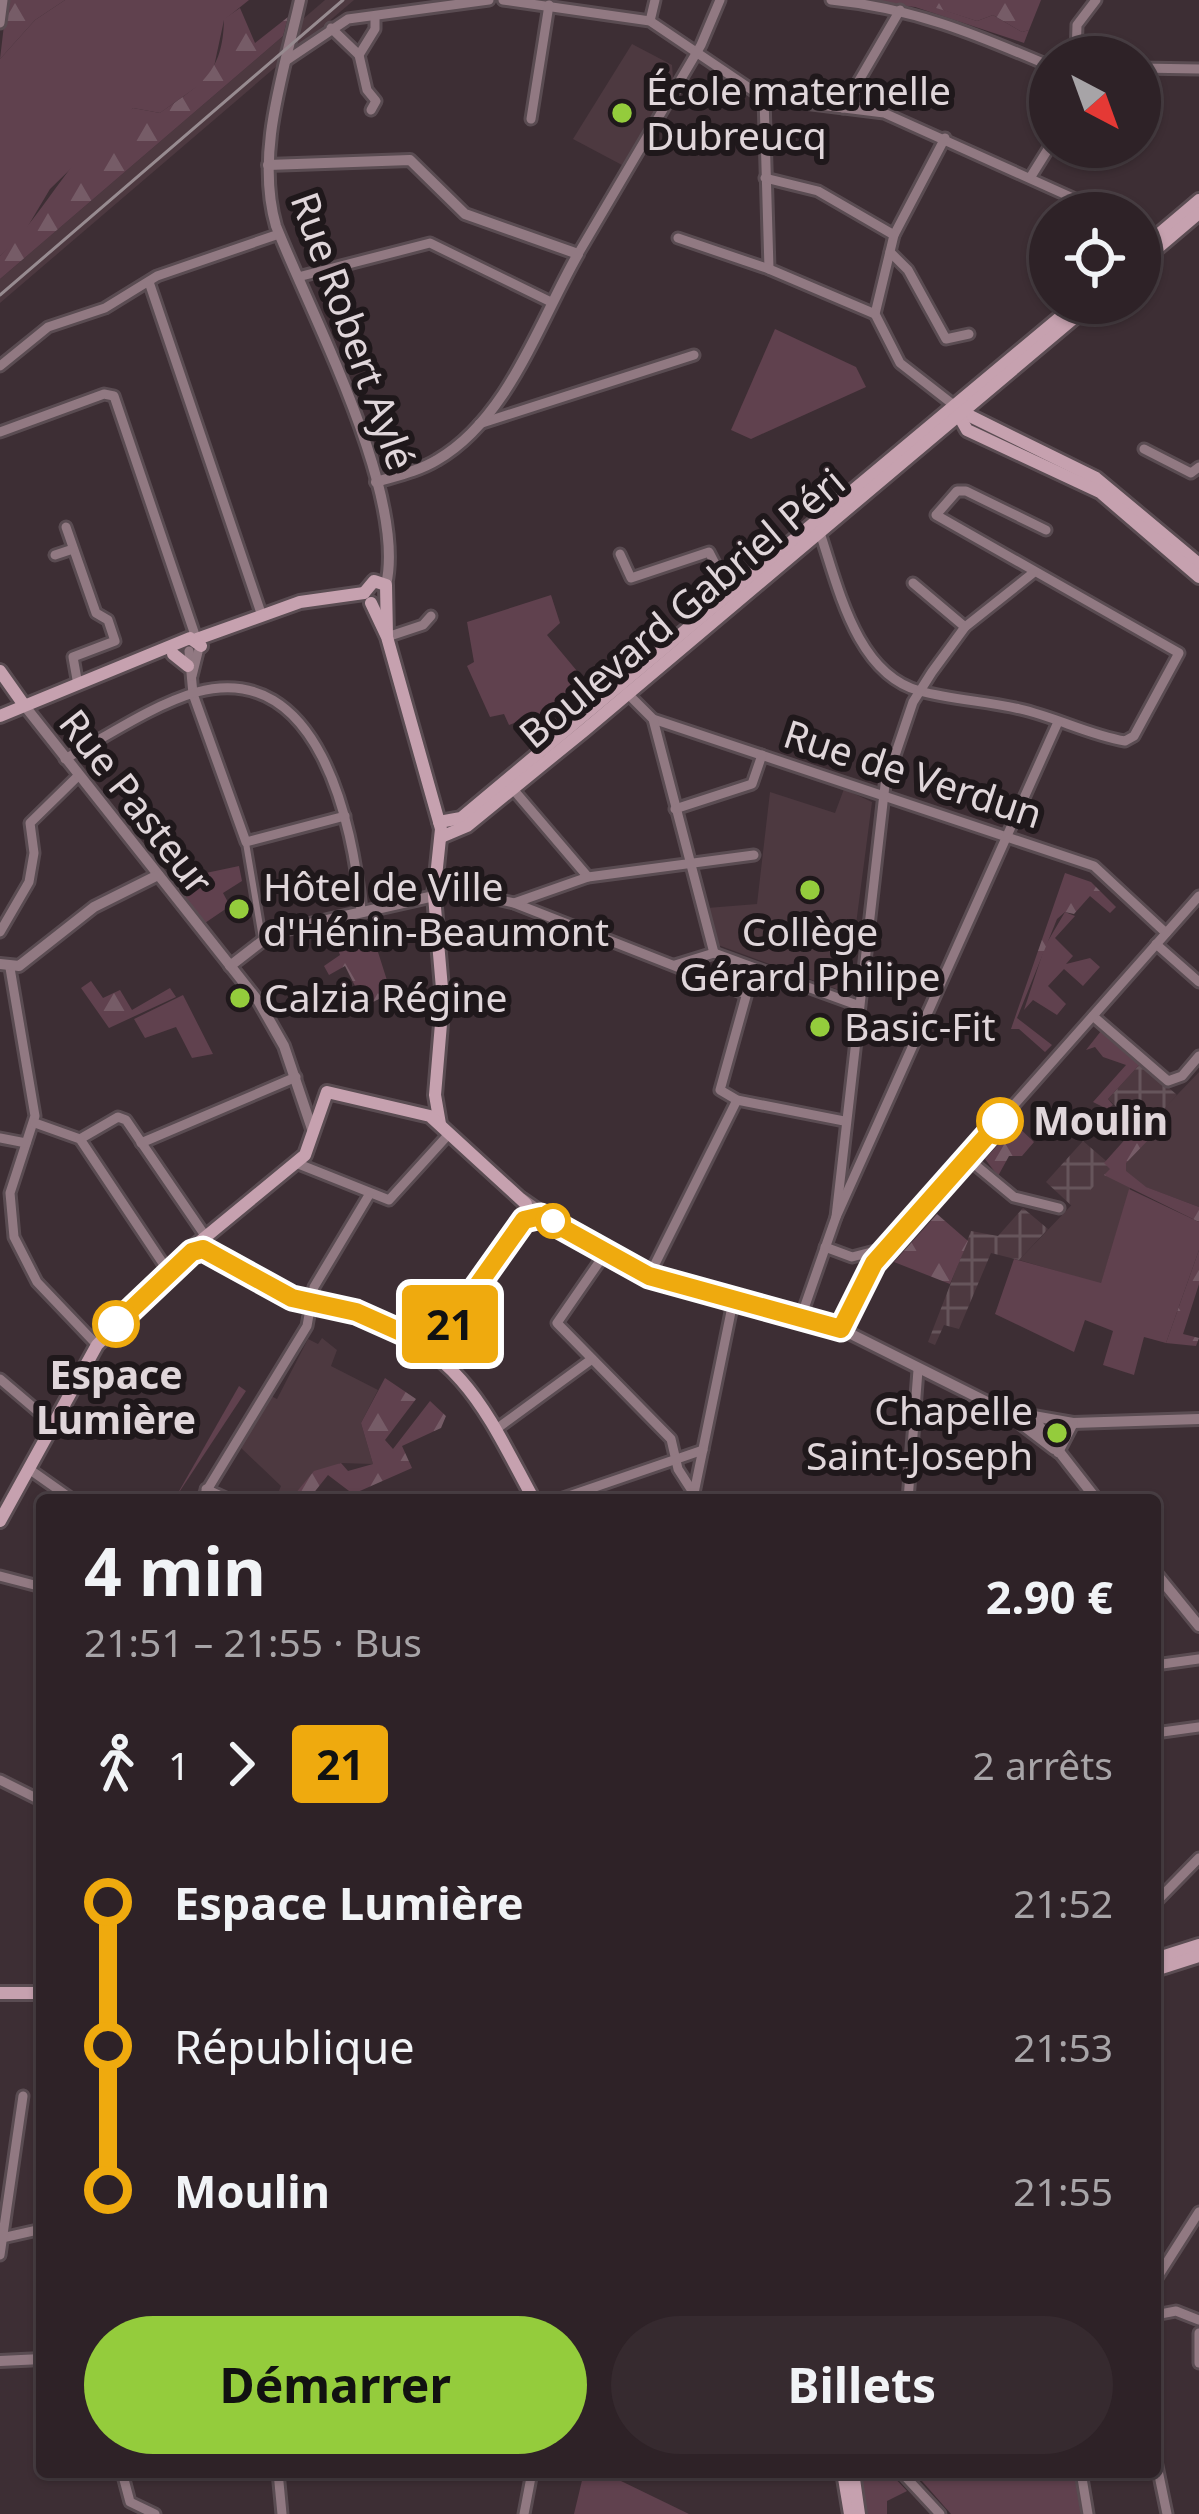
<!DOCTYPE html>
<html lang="fr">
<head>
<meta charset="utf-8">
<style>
	:root { --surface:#2e2227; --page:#362a2f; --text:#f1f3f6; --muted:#a7a4a7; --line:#493f44; --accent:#94cc3c }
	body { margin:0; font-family:"Noto Sans",sans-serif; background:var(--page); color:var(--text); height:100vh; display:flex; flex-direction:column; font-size:45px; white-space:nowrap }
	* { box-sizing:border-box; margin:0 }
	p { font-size:39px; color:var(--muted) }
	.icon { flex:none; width:66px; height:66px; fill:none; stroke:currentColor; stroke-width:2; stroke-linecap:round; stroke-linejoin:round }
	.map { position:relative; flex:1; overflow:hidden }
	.details { position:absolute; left:36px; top:1494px; width:1125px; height:984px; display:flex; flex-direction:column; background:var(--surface); border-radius:12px; box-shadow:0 3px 9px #0004,0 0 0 3px var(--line) }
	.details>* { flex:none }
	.badge { padding:0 24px; border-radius:9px; font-size:42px; line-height:78px }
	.needle { width:78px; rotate:139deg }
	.fabs { position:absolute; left:1029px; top:36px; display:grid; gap:24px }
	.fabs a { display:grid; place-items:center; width:132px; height:132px; border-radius:50%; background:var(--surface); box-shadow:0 3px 9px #0004,0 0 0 3px var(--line); font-size:60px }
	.map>.badge { position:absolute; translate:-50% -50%; box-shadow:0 0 0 6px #fff }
	.legs { display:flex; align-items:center; gap:18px; height:132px; padding:0 48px; font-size:39px }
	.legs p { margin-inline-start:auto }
	.overview { display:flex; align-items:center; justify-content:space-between; height:204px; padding:0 48px }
	h1 { font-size:66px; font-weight:700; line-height:90px }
	.primary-button { display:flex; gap:24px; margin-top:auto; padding:24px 48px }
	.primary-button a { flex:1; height:138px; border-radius:72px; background:var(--accent); color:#111; font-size:48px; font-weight:700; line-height:138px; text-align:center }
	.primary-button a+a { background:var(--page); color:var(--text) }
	ul { padding:0 48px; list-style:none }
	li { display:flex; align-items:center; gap:42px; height:144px; font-size:45px }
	li i { display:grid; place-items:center; width:18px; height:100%; margin:0 15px; background:currentColor }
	li i::after { content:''; width:30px; height:30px; margin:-15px; border:9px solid; border-radius:50%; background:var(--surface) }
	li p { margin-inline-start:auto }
	li:first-child i { background:linear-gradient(#0000 50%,currentColor 0) }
	li:last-child i { background:linear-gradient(currentColor 50%,#0000 0) }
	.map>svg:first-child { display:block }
</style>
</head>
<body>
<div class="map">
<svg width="1199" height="2514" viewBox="0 0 1199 2514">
	<defs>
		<pattern id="industrial-grid" width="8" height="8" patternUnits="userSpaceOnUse" patternTransform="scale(3)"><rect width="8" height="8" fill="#4d3940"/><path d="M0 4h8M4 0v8" fill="none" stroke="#66555b"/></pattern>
		<pattern id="forest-firs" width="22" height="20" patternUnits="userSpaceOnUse" patternTransform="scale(3)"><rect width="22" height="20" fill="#60414e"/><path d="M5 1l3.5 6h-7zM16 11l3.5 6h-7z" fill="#765c67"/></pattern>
	</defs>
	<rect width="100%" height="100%" fill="#3d2e34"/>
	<g fill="#4d3940">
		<path d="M 325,0 L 354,0 L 0,303 L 0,279 Z"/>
		<path d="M 632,44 L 672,65 L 673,78 L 622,165 L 573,139 Z"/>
		<path d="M 844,789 L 872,802 L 847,993 L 718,945 L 707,908 L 757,904 L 770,792 L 835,813 Z"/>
		<path d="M 1199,1072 L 1199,1207 L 1132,1182 L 1101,1284 L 1019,1260 Z"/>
		<path d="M 322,1338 L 337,1350 L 331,1366 L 378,1390 L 361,1423 L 373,1464 L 340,1463 L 296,1495 L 301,1500 L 275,1500 L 281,1486 L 239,1446 L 271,1396 L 277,1399 L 308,1339 L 318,1344 Z"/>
	</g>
	<g fill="url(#industrial-grid)">
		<path d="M 1141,1063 L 1177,1095 L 1143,1132 L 1108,1099 Z"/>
		<path d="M 1083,1141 L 1112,1166 L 1074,1208 L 1046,1182 Z"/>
		<path d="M 1023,1208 L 1048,1229 L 1019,1260 L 991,1253 L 959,1329 L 944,1325 L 935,1345 L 928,1342 L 971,1231 L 998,1236 Z"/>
	</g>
	<g fill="#60414e">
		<path d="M 65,0 L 249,0 L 224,20 L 212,76 L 160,113 L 133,108 L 50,189 L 22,236 L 0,256 L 0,59 L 35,20 Z"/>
		<path d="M 852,0 L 914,0 L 977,21 L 993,15 L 1022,32 L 1029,30 L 1024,43 L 915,7 Z"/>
		<path d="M 775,329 L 856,367 L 866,387 L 751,439 L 731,430 Z"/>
		<path d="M 551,595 L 560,623 L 547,635 L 597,695 L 553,734 L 533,716 L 509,725 L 504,714 L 490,717 L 467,666 L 474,662 L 467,622 Z"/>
		<path d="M 239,866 L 242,881 L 223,893 L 230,906 L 202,925 L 179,891 L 182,878 Z"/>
		<path d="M 1065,912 L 1075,916 L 1055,938 L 1073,956 L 1066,964 L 1090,958 L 1100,967 L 1083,986 L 1064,969 L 1048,986 L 1066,1004 L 1057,1015 L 1033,1000 L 1024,1010 L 1045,946 Z"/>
		<path d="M 183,995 L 213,1054 L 192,1058 L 176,1027 L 145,1038 L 134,1019 Z"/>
		<path d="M 1101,1031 L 1141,1063 L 1108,1099 L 1113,1105 L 1107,1109 L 1093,1102 L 1126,1065 L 1103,1057 L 1095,1047 L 1086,1050 Z"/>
		<path d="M 1129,1189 L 1199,1222 L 1199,1250 L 1166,1343 L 1144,1337 L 1134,1375 L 1103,1365 L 1113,1331 L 1085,1320 L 1074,1352 L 995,1314 L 1014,1259 L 1101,1283 Z"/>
		<path d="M 239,1386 L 246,1391 L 174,1500 Z"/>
		<path d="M 584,2472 L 623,2472 L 621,2481 L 689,2514 L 574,2514 Z"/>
		<path d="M 914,2472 L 1074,2472 L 1081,2514 L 951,2514 Z"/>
	</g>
	<g fill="url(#forest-firs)">
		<path d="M 7,0 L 65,0 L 35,20 L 0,59 Z"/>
		<path d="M 911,0 L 1041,0 L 1029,30 L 1022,32 L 993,15 L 977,21 Z"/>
		<path d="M 240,8 L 255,43 L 288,17 L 283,36 L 0,279 L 0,256 C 50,209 73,146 133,108 L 160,113 C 201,84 223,74 224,19 Z"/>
		<path d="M 1065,873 L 1091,882 L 1116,907 L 1110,913 L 1090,896 L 1074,914 L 1065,912 L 1057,919 L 1017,1018 L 1052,1045 L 1045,1052 L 1019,1029 L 1011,1029 Z"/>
		<path d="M 370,927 L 391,993 L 365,1006 L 345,966 L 329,975 L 324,966 L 340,955 L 334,938 Z"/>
		<path d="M 91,981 L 103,998 L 120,990 L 132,1010 L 170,988 L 176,997 L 109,1028 L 81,988 Z"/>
		<path d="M 1016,1125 L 1034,1142 L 1022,1156 L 1009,1156 L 998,1176 L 985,1159 Z"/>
		<path d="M 1137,1126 L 1143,1131 L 1148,1126 L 1152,1136 L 1126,1163 L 1126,1171 L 1146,1187 L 1199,1207 L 1199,1222 L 1104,1175 L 1110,1169 L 1104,1163 Z"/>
		<path d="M 937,1214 L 968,1241 L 950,1284 L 894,1262 Z"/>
		<path d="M 1199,1250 L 1199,1284 L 1183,1334 L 1199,1338 L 1196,1346 L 1166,1343 Z"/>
		<path d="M 385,1378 L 416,1399 L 385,1440 L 393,1449 L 430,1401 L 446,1416 L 441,1428 L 402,1446 L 412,1468 L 353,1494 L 328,1475 L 308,1500 L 295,1494 L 314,1471 L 341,1463 L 348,1471 L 373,1464 L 361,1423 Z"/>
		<path d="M 858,2472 L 889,2472 L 907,2491 L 887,2501 L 887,2514 L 865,2514 Z"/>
	</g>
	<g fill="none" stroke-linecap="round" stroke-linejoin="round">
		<defs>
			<path id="pedestrian" d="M 246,843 L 262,938"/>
			<g id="minor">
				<path d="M 503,0 L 650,21 L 764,98 L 884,113 L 1093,207"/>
				<path d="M 831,0 C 913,8 975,34 1050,66"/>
				<path d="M 650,21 L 655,0"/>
				<path d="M 0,23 L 3,0"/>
				<path d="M 331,28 L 359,55"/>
				<path d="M 1076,57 L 1077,25 L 1096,0"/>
				<path d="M 287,60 L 348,19 L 489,0"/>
				<path d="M 1140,68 L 1199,69"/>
				<path d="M 764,98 L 769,269"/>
				<path d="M 843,108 L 900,10"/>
				<path d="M 371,110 L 376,101 L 367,90 L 359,55 L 375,29 L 375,16"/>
				<path d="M 531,119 L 549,5"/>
				<path d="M 945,138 L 894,235 L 875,314 L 900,363 L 955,406"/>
				<path d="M 765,178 L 818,191 L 894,235"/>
				<path d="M 1030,178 L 1050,146"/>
				<path d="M 678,238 L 769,269 L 875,314"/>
				<path d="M 890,252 L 908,270 L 946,339 L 969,334"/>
				<path d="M 578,254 L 701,45 L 720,0"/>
				<path d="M 298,277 L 430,243 L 551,302"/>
				<path d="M 149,282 L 261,613"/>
				<path d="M 0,366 L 48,327 L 105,308 L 157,276 L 279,234"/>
				<path d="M 479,424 L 694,355"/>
				<path d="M 0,432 L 104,394 L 114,396 L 196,638"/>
				<path d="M 1144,449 L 1191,473 L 1199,467"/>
				<path d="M 66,527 L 96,613 L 108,620 L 115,641 L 73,657 L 78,685"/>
				<path d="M 820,533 C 838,586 856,674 920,691 C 953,700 987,701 1020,709 C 1056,717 1089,735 1125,741 L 1134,736 L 1179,653 L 936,515 L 957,491 L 966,491 L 1046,530"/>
				<path d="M 620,554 L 631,578 L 709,552 L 731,595"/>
				<path d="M 55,555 L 73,549"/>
				<path d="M 913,583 L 965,627"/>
				<path d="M 387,637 L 423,625 L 431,616"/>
				<path d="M 189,651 L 193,694 L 246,842 L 345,816"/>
				<path d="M 192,676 L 198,652"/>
				<path d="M 624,690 L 653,719 L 1094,866 L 1166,933"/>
				<path d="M 653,719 L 714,953"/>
				<path d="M 65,759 C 106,737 152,705 197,692 C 319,659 353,824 361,910"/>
				<path d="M 512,788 L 588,877"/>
				<path d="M 675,809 L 752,784 L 762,755"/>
				<path d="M 435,885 L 514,903 L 746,994"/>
				<path d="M 514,903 L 588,877 L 754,855"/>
				<path d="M 0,932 L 29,882 L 34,853 L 30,823 L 79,775"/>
				<path d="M 1156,944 L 1199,982"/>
				<path d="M 675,965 L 714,953 L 857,1005"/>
				<path d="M 10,968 L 35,1116 L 10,1193 L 14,1237 L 37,1282 L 97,1345"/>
				<path d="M 753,971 L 720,1090 L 737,1100 L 844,1121"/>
				<path d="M 1093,1016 L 1168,1081 L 1182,1076 L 1199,1056"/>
				<path d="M 35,1123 L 80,1139"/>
				<path d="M 0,1138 L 26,1143"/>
				<path d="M 80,1139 L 118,1117 L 126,1120 L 206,1237"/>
				<path d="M 80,1139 L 170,1274"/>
				<path d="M 141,1143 L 296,1077"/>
				<path d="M 967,1158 L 1014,1197 L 1059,1208"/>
				<path d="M 296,1163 L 389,1200 L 448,1135"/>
				<path d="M 836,1217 L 885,785 L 913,702 L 932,672 L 965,627 L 1033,573"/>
				<path d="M 825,1247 L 852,1257 L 883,1249"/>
				<path d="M 604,1255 L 557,1323 L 671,1439 L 678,1469 L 698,1500"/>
				<path d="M 649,1276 L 737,1100"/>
				<path d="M 801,1317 L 836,1217 L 1058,722"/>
				<path d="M 841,1329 L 874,1263 L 1199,896"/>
				<path d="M 0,1379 L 54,1425"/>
				<path d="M 495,1430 L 592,1359"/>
				<path d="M 29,1469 L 73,1500"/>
				<path d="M 206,1489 L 230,1500"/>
				<path d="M 694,1493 L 733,1302"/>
				<path d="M 201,1500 L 307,1326 L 314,1287 L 369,1195"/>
				<path d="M 557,1500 L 703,1450"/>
				<path d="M 908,1500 L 918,1370"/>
				<path d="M 0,1576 L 42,1587"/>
				<path d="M 1155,1665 L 1199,1659"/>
				<path d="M 1155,1733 L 1199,1727"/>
				<path d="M 0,1780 L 42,1801"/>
				<path d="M 1155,1903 L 1199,1858"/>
				<path d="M 2,2238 L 42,2229"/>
				<path d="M 0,2255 L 23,2096"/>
				<path d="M 1155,2281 L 1199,2212"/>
				<path d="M 1155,2315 L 1176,2311 L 1199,2320"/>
				<path d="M 1199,2333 L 1199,2363"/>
				<path d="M 1155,2456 L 1167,2514"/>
				<path d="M 122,2472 L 130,2502 L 155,2514"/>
				<path d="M 278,2472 L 282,2514"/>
				<path d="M 901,2472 L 940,2514"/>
				<path d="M 1081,2472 L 1088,2514"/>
				<path d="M 524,2514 L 532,2472"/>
			</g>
			<g id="tertiary">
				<path d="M 300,0 C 284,72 255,153 276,226 C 311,314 407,495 386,585"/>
				<path d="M 268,165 L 410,160 L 465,214 L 578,254 C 539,322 508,419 437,460 C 419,471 396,476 376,482"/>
				<path d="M 24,705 L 259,1002 L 284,1046 L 313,1132"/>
				<path d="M 0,964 L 19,966 L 94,907 L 158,875"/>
				<path d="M 230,966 L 274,932 L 434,896"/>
				<path d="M 523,1199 L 604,1255 L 649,1276 L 841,1329 L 1005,1411 L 1073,1423 L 1199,1419"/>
				<path d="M 1007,1413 L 1054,1449"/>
				<path d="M 1033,1418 L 1097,1500"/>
				<path d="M 1058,1452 L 1073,1423"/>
				<path d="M 1155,1572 L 1199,1626"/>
				<path d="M 0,2361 L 42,2359"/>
			</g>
			<g id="secondary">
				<path d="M 1140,250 L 1199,200"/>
				<path d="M 1140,263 L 1199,213"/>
				<path d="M 960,411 L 1096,478 L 1199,564"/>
				<path d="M 957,412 L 967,430 L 1100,492 L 1199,577"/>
				<path d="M 364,593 L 374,581 L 386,585 L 387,636"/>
				<path d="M 371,603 L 387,637 L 441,829 L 434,896 L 443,1000 L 435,1095 L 440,1124"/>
				<path d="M 197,639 L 300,602 L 364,593"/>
				<path d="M 173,654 L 188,666"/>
				<path d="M 0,671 L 24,705"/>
				<path d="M 0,716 L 190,638 L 201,646"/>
				<path d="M 439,822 L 461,818 L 1077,303"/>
				<path d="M 441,837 L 467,826 L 585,730 L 1092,303"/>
				<path d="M 193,1252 C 224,1242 256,1281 283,1293 C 308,1306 337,1304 363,1315 C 466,1357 484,1408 534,1500"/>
				<path d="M 0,1521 L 97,1345 L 197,1244 L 305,1155 L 327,1092 L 430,1116 L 526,1204 L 524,1221 L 440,1339 L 421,1341"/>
				<path d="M 1155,1959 L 1199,1945"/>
				<path d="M 1155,1970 L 1199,1956"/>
				<path d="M 0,1993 L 42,1993"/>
				<path d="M 843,2472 L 850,2514"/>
				<path d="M 853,2472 L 859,2514"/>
			</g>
		</defs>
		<use href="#pedestrian" stroke="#5a4c52" stroke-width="12"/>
		<use href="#minor" stroke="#5a4c52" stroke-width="15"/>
		<use href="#tertiary" stroke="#5a4c52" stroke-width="16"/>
		<use href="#secondary" stroke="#5a4c52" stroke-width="18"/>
		<use href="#pedestrian" stroke="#917982" stroke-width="6"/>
		<use href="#minor" stroke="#917982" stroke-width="9"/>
		<use href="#tertiary" stroke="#917982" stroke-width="10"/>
		<use href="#secondary" stroke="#c6a1af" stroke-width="12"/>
		<path stroke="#978b90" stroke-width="3" d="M 0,295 L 343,0"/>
	</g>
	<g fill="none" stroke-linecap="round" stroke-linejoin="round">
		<defs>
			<path id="line-1" d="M 116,1324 L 192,1252 L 203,1249 L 292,1298 L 356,1312 L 421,1341 L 438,1341 L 524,1220 L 541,1216 L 649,1276 L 841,1329 L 874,1263 L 1000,1121"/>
		</defs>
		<use href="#line-1" stroke="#fff" stroke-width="27"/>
		<use href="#line-1" stroke="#efaa0e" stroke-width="18"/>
	</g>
	<g fill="#94cc3c" stroke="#1f181b" stroke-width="4.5">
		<circle cx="622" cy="113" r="12"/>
		<circle cx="810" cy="890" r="12"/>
		<circle cx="239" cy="909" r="12"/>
		<circle cx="240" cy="998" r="12"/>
		<circle cx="820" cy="1027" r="12"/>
		<circle cx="1057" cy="1433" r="12"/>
	</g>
	<g fill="#fff" stroke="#efaa0e" stroke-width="6">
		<circle cx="1000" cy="1121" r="21"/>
		<circle cx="553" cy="1221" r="15"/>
		<circle cx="116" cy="1324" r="21"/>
	</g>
	<g text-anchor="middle" stroke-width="12" stroke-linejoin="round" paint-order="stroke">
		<g font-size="39" fill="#e0d6da" stroke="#1f181b" text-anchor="start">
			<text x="646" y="105">École maternelle<tspan x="646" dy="45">Dubreucq</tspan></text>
			<text x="263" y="901">Hôtel de Ville<tspan x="263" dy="45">d'Hénin-Beaumont</tspan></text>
			<text x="810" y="946" text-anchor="middle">Collège<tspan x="810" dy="45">Gérard Philipe</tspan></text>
			<text x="264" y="1012">Calzia Régine</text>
			<text x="844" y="1041">Basic-Fit</text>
			<text x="1033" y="1425" text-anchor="end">Chapelle<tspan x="1033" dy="45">Saint-Joseph</tspan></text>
		</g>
		<g font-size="39" fill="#e0d6da" stroke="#1f181b">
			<text transform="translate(353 331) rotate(70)" y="14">Rue Robert Aylé</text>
			<text transform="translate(682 608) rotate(-40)" y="14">Boulevard Gabriel Péri</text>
			<text transform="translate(913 774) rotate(18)" y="14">Rue de Verdun</text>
			<text transform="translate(136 802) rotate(52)" y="14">Rue Pasteur</text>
		</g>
		<g font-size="39" font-weight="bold" fill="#e0d6da" stroke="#1f181b" text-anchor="start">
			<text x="1033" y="1135">Moulin</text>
			<text x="116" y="1389" text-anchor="middle">Espace<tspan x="116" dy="45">Lumière</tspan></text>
		</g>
	</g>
</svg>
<div class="fabs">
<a><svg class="needle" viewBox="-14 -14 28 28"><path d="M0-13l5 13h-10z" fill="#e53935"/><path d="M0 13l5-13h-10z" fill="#a7a4a7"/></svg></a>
<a><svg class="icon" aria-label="locate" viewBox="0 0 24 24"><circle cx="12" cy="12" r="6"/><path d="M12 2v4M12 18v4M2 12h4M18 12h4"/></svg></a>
</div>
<b class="badge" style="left:450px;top:1324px;background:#efaa0e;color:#111">21</b>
<section class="details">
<div class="overview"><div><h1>4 min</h1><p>21:51 – 21:55 · Bus</p></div><b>2.90 €</b></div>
<div class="legs"><svg class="icon" aria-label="walk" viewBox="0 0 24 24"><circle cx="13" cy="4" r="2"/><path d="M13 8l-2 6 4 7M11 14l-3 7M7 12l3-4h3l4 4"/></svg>1<svg class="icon" aria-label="forward" viewBox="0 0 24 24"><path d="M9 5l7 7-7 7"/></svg><b class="badge" style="background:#efaa0e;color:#111">21</b><p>2 arrêts</p></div>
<ul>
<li><i style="color:#efaa0e"></i><b>Espace Lumière</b><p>21:52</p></li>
<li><i style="color:#efaa0e"></i><span>République</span><p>21:53</p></li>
<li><i style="color:#efaa0e"></i><b>Moulin</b><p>21:55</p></li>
</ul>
<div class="primary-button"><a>Démarrer</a><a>Billets</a></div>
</section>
</div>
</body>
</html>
